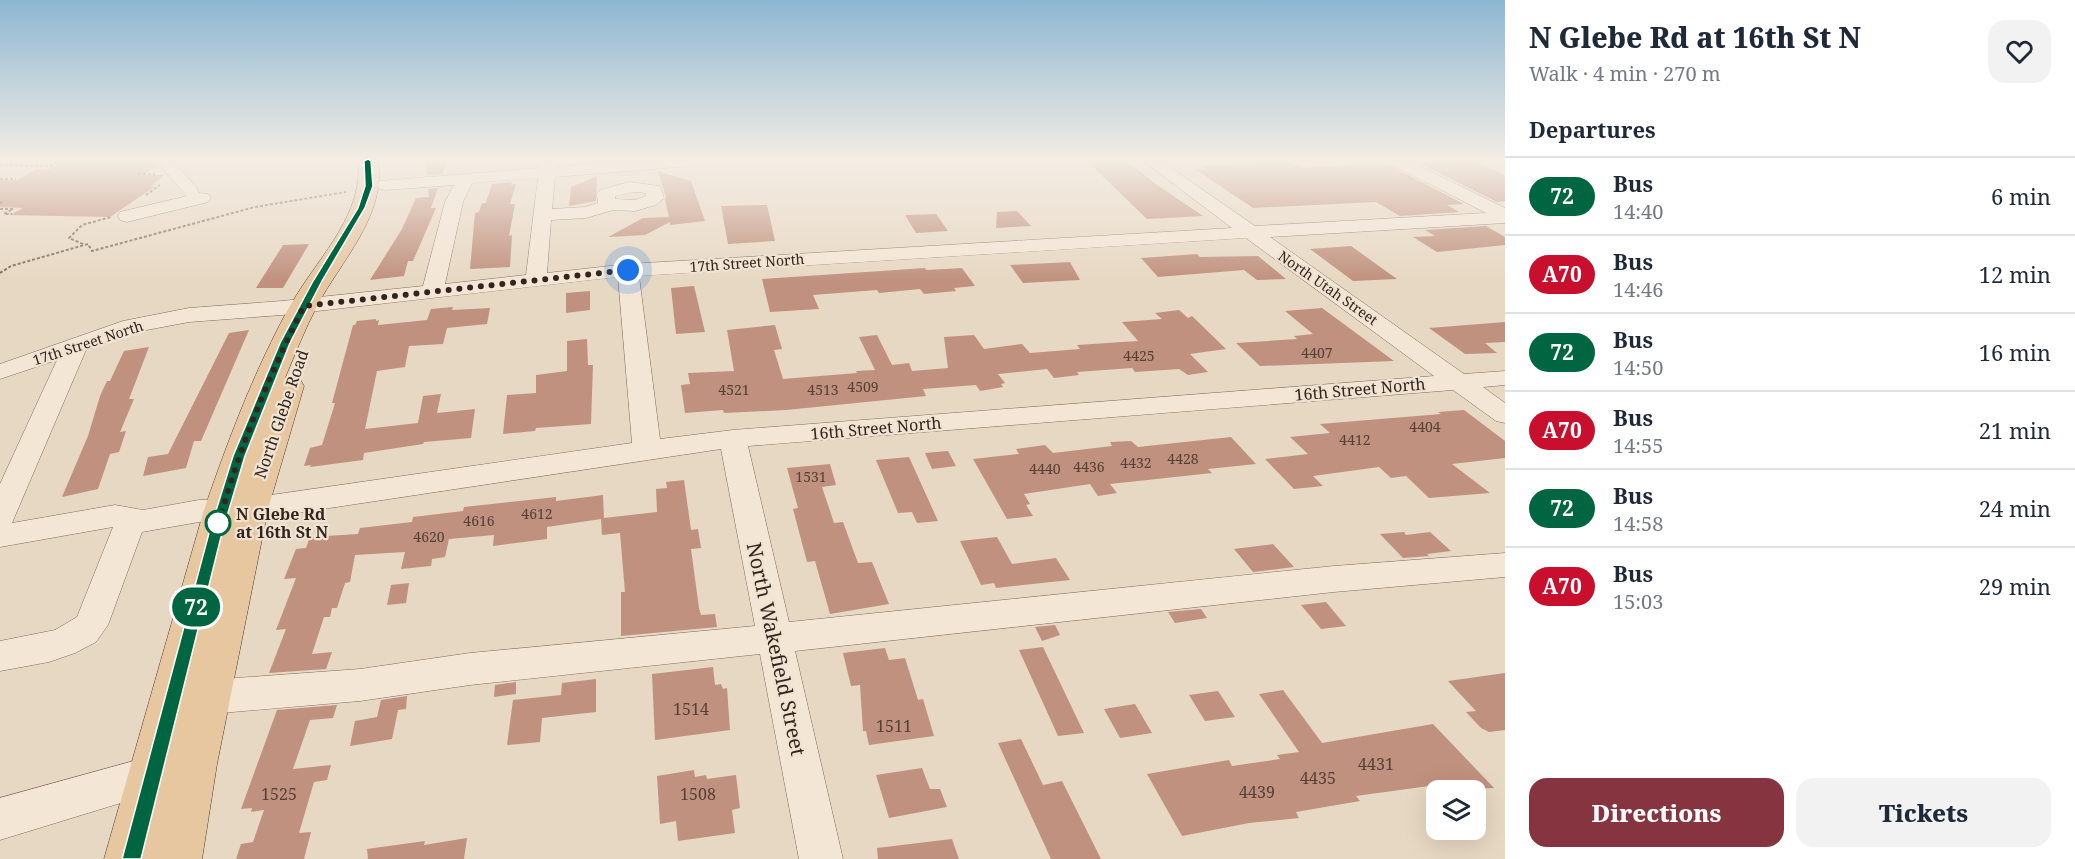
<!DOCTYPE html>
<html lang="en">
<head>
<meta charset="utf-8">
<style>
	:root { --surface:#fff; --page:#f2f2f3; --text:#1f2937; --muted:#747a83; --line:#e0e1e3; --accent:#863540 }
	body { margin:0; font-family:"Noto Serif",serif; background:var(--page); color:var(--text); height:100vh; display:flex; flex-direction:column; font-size:22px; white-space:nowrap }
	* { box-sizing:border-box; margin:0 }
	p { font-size:20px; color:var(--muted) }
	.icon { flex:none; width:33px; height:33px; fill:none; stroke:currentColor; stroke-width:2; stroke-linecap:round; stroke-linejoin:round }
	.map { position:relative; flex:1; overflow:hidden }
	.drawer { display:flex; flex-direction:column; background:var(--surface); width:570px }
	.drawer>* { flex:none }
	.badge { padding:0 12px; border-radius:20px; font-size:21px; line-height:39px }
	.tools { position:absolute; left:1426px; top:780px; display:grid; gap:12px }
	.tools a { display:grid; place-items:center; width:60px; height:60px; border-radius:12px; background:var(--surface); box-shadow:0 6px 24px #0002; font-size:30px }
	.you { position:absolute; width:30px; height:30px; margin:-15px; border:4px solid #fff; border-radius:50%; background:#1a73e8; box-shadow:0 0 0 9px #1a73e833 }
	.map>.badge { position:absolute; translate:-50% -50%; box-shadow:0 0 0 3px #fff }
	h2 { padding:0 24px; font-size:22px; line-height:54px }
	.round { display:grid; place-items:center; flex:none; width:63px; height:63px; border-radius:18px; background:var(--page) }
	.headline { display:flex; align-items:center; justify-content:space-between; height:102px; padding:0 24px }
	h1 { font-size:28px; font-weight:800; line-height:45px }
	.button { display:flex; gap:12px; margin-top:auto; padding:12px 24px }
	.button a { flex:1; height:69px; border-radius:18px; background:var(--accent); color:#fff; font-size:24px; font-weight:800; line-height:69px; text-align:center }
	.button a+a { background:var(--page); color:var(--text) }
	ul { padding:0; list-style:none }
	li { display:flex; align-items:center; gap:18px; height:78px; padding:0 24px; border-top:2px solid var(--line) }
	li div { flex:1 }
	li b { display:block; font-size:22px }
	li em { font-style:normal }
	li .badge { min-width:66px; font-weight:700; text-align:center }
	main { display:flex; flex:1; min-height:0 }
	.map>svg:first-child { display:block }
</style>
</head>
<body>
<main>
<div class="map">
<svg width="1505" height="859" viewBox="0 0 1505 859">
	<rect width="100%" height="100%" fill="#e7d8c3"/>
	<g fill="#c0917e">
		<path d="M 64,161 L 154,161 L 157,166 L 143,175 L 164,175 L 150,187 L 154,187 L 110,217 L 10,215 L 23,208 L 0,207 L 0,180 L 17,180 L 37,169 L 49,169 Z"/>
		<path d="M 426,161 L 447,161 L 443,174 L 427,175 Z"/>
		<path d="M 1087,161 L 1127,161 L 1157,185 L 1203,216 L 1147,219 Z"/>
		<path d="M 1474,161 L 1505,175 L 1505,201 L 1497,202 L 1419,163 Z"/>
		<path d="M 1273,162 L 1290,162 L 1300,168 L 1378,163 L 1389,165 L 1464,204 L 1447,205 L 1459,212 L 1400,216 L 1376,202 L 1253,208 L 1195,169 L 1206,169 L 1201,166 Z"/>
		<path d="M 658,171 L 691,181 L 705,221 L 670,225 L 670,222 L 645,235 L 608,237 L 643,218 L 669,217 L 665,200 L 666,197 Z"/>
		<path d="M 597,176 L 596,201 L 569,206 L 571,187 Z"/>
		<path d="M 512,182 L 511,185 L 516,184 L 510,204 L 515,204 L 509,236 L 512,235 L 510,267 L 470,269 L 475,213 L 479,212 L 482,203 L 486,203 L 492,184 Z"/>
		<path d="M 438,188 L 431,208 L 436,208 L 413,261 L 408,261 L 404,276 L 370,280 L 402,229 L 416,198 L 429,197 L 428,189 Z"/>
		<path d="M 767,205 L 775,241 L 728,244 L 721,206 Z"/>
		<path d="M 1017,211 L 1031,226 L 996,228 L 997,212 Z"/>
		<path d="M 936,214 L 948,231 L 916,233 L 905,215 Z"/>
		<path d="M 1486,226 L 1505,237 L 1505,245 L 1437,252 L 1413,237 L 1435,236 L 1425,230 Z"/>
		<path d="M 309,244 L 283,288 L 256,288 L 283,245 Z"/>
		<path d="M 1351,246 L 1397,279 L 1353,281 L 1310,249 Z"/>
		<path d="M 1197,254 L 1200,257 L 1258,256 L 1286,279 L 1257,280 L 1244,270 L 1158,277 L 1141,258 Z"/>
		<path d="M 1070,262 L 1080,280 L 1023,283 L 1010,265 Z"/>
		<path d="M 925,268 L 926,270 L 962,268 L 975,286 L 954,288 L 956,291 L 924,294 L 920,289 L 879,293 L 877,290 L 813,295 L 819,309 L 770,312 L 762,279 Z"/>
		<path d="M 694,286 L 705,332 L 676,334 L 671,288 Z"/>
		<path d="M 590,291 L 590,310 L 566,313 L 566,293 Z"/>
		<path d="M 453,307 L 452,310 L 490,308 L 487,324 L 447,328 L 443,344 L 409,346 L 405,367 L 377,371 L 365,429 L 418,423 L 423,396 L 441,394 L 437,413 L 475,409 L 471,438 L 424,442 L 423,444 L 364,453 L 363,460 L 310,467 L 311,465 L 304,466 L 310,448 L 322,445 L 335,403 L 332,403 L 353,325 L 355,325 L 357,321 L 376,319 L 376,321 L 379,320 L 378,325 L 427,320 L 431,309 Z"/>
		<path d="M 1322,308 L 1394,361 L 1260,366 L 1236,343 L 1297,339 L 1294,336 L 1313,334 L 1285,311 Z"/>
		<path d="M 1179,310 L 1188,318 L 1192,316 L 1226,349 L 1190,354 L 1208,372 L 1188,375 L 1179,369 L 1135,372 L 1132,368 L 1077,372 L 1079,375 L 1054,378 L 1047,369 L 998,374 L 1005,383 L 1001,384 L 1003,387 L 980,391 L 976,385 L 923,389 L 926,396 L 786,410 L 724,413 L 723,410 L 685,413 L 681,385 L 690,384 L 688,373 L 734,371 L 727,330 L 775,325 L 782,349 L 774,350 L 783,379 L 857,373 L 856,371 L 875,370 L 859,337 L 877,335 L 892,365 L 909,363 L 912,371 L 948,368 L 944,337 L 974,335 L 984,349 L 1022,344 L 1030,353 L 1080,349 L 1077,345 L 1138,341 L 1122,322 L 1162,319 L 1155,313 Z"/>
		<path d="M 1505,322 L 1505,342 L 1485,343 L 1497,353 L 1465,354 L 1429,328 Z"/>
		<path d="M 249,330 L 201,441 L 194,441 L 186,468 L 143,476 L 148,457 L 168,454 L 229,333 Z"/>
		<path d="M 587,339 L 588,365 L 593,365 L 591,424 L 536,428 L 535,431 L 503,434 L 507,395 L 536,393 L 536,375 L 567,371 L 567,341 Z"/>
		<path d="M 149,347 L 129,399 L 134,399 L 120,432 L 126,431 L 119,452 L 110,454 L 98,489 L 62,497 L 88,436 L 100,396 L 107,381 L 110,381 L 124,351 Z"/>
		<path d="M 1464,410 L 1505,441 L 1505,458 L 1452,464 L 1490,493 L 1429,498 L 1406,476 L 1391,478 L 1379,467 L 1313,476 L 1323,486 L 1294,489 L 1265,459 L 1308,454 L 1290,437 L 1330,433 L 1320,424 L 1441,414 L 1438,412 Z"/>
		<path d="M 1231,437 L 1256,464 L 1208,469 L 1212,473 L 1110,484 L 1117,493 L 1098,496 L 1090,484 L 1024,494 L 1030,504 L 1026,505 L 1033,516 L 1007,519 L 973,459 L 1019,454 L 1016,449 L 1045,445 L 1053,453 L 1112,446 L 1110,442 L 1131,441 L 1138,447 Z"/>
		<path d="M 948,451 L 956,466 L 932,469 L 925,453 Z"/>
		<path d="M 909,457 L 938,521 L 917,523 L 912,512 L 898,513 L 876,460 Z"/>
		<path d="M 830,464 L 836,485 L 822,487 L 834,523 L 843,522 L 858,563 L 872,562 L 889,604 L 830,614 L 815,561 L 807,562 L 793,509 L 798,508 L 787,468 Z"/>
		<path d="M 684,480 L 691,530 L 698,529 L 701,548 L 691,549 L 699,608 L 701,615 L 715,614 L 717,627 L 621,636 L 621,592 L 625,592 L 620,533 L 602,535 L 601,519 L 547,527 L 547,539 L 493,546 L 494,535 L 449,539 L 445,557 L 432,559 L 431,566 L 401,569 L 405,552 L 355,555 L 350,582 L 345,583 L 337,608 L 332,608 L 330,617 L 324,617 L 312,654 L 332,652 L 326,669 L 269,673 L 286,629 L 276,630 L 296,578 L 284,579 L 296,549 L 306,548 L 310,537 L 358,534 L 360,528 L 412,522 L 413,517 L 463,511 L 464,507 L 556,497 L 556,501 L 603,495 L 604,518 L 657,512 L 656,489 L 667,488 L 666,482 Z"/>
		<path d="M 1404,532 L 1406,535 L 1430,532 L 1451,551 L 1427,554 L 1429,556 L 1403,558 L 1380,534 Z"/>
		<path d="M 997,537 L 1012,564 L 1056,558 L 1070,580 L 996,588 L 994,583 L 981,585 L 960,541 Z"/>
		<path d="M 1273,544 L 1294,567 L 1253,572 L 1234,549 Z"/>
		<path d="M 409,583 L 406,603 L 387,605 L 391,585 Z"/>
		<path d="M 1326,602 L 1346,626 L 1321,629 L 1301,605 Z"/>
		<path d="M 1201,609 L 1207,618 L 1175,623 L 1168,612 Z"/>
		<path d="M 1055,625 L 1060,635 L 1042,641 L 1035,627 Z"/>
		<path d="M 1043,647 L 1084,733 L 1058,736 L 1019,650 Z"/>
		<path d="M 885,648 L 889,660 L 905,658 L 918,700 L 923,699 L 934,736 L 869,745 L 866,731 L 863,731 L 860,685 L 851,686 L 843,653 Z"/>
		<path d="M 713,667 L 715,685 L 721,684 L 723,689 L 727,688 L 730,730 L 655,740 L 652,674 Z"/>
		<path d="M 1505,673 L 1505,730 L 1489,732 L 1481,728 L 1466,712 L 1476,711 L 1448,681 Z"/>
		<path d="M 596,679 L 596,712 L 542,718 L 540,742 L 507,745 L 513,700 L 561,695 L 562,683 Z"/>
		<path d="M 516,682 L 516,694 L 494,697 L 495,685 Z"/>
		<path d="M 1283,690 L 1322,743 L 1433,724 L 1494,788 L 1433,790 L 1429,786 L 1356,796 L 1360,801 L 1296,812 L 1299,818 L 1249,823 L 1182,836 L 1147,774 L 1229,760 L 1232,766 L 1280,759 L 1277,755 L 1299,752 L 1259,694 Z"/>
		<path d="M 1218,691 L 1235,717 L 1205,721 L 1189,695 Z"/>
		<path d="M 407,696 L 406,709 L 398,710 L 392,739 L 350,746 L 355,721 L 377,717 L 381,700 Z"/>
		<path d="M 1135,704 L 1152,733 L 1120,738 L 1104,709 Z"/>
		<path d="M 337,705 L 333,718 L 310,720 L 293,769 L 331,765 L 327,780 L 314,782 L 299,833 L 311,832 L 304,859 L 236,859 L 241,844 L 253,842 L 264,810 L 251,812 L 252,808 L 241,809 L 277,710 Z"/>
		<path d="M 1021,739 L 1043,785 L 1062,781 L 1101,859 L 1051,859 L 998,743 Z"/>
		<path d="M 922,768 L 930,789 L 940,789 L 947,807 L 889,818 L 876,775 Z"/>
		<path d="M 694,770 L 695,777 L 706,775 L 707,779 L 736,775 L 740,808 L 732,810 L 735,833 L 678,841 L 676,821 L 660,824 L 657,776 Z"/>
		<path d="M 467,838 L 464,859 L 368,859 L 367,849 L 425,841 L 424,845 Z"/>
		<path d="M 952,839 L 959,859 L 878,859 L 877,848 Z"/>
	</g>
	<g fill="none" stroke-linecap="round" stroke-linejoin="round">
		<defs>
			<g id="minor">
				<path d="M 156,161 L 173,161 L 197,188 L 199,193 L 208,194 L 211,198 L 208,202 L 127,222 L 120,220 L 118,216 L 120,212 L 187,196 Z"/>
				<path d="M 540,161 L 556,161 L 556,167 L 631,161 L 697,161 L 689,166 L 555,177 L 552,209 L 585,207 L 598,203 L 597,194 L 600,190 L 629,182 L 660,186 L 664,198 L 656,205 L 635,211 L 613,210 L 586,218 L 551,220 L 547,273 L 628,264 L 1232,228 L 1143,161 L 1161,161 L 1255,226 L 1486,213 L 1391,164 L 1389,161 L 1409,161 L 1505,208 L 1505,223 L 1270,237 L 1464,374 L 1505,371 L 1505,385 L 1483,387 L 1505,403 L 1505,423 L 1496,421 L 1453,390 L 748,446 L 789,622 L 1334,566 L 1505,553 L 1505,577 L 1334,592 L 795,651 L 843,859 L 799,859 L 760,654 L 470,685 L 360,701 L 209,714 L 196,709 L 190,697 L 196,685 L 209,680 L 360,669 L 470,653 L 755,626 L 721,449 L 250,520 L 199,522 L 142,532 L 108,625 L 96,642 L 75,653 L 49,662 L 0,671 L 0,641 L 55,630 L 77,617 L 113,527 L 0,547 L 0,484 L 57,360 L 0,379 L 0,364 L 123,321 L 189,308 L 282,301 L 423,286 L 445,202 L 454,185 L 386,190 L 380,189 L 377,185 L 380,181 L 539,168 ZM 538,178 L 526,275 L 445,284 L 463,202 L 472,183 ZM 635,192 L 646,193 L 646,196 L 635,200 L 615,199 L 615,196 ZM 1246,238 L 1434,376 L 733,430 L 660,439 L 639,276 ZM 618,277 L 632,443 L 250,498 L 199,500 L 143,510 L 115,505 L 12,523 L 86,350 L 136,332 L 189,322 L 282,315 Z"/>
				<path d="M 159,754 L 173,759 L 179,773 L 173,787 L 0,840 L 0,798 Z"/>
			</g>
			<path id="major" d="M 358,161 L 378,161 C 387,215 340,262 317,306 C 305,329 295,354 285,378 L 300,379 L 304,386 L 268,509 L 217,764 L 202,859 L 104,859 L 204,510 C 222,458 241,406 264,357 C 274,336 284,315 296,296 C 321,255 364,212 358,161 Z"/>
		</defs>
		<use href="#minor" stroke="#7f6a5c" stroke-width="1"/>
		<use href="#major" stroke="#4d3a30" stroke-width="1"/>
		<g stroke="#7f6a5c" stroke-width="2" stroke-dasharray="3 2" stroke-linecap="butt">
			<path d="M 0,165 L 50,166 L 60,161"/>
			<path d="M 138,174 L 155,174"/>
			<path d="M 0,179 L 16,179"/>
			<path d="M 146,195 L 160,185"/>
			<path d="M 0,203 L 3,202"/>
			<path d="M 0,209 L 13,209 L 4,214 L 12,214"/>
			<path d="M 83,244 L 69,238 L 82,225 L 111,217"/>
			<path d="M 0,273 L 11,266 L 88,244 L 92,251 L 255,207 L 346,192"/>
		</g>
		<use href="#minor" fill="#f3e6d5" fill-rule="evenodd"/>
		<use href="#major" fill="#e6c7a0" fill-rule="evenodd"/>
	</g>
	<linearGradient id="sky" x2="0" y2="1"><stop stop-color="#8db7d2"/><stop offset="0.57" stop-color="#f4ede4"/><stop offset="1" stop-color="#f4ede4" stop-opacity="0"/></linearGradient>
	<rect width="1505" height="281" fill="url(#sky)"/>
	<path fill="#006641" stroke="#fff" stroke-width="1.5" d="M 368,159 L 371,161 L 373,186 L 365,208 L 322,281 L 290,343 L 245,456 L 222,533 L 141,859 L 122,859 L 209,533 L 233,456 L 280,343 L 313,281 L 358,208 L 365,186 L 364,161 Z"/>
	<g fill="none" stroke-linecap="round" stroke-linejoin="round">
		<path stroke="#31251e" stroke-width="6" stroke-dasharray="0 10.8" d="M 218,523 L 216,533 C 237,454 267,379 304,306 L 628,270"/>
	</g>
	<circle fill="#fff" stroke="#006641" stroke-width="3" cx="218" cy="523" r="12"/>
	<g text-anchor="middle" stroke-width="4.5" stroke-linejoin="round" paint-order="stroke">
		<g font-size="14" fill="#31251e" stroke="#f0e3d2">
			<text transform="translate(747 263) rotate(-4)" y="5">17th Street North</text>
			<text transform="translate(1328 288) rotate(35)" y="5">North Utah Street</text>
			<text transform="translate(88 343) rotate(-18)" y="5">17th Street North</text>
		</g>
		<g font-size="14" fill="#554036">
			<text x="1317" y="358">4407</text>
			<text x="1139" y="361">4425</text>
			<text x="863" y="392">4509</text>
			<text x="734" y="395">4521</text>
			<text x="823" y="395">4513</text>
			<text x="1425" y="432">4404</text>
			<text x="1355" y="445">4412</text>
			<text x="1183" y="464">4428</text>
			<text x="1136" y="468">4432</text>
			<text x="1089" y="472">4436</text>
			<text x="1045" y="474">4440</text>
			<text x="811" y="482">1531</text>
			<text x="537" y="519">4612</text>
			<text x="479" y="526">4616</text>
			<text x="429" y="542">4620</text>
		</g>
		<g font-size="16" fill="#31251e" stroke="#f0e3d2">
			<text transform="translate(1360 389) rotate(-5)" y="6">16th Street North</text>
			<text transform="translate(281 414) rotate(-71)" y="6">North Glebe Road</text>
			<text transform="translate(876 428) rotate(-5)" y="6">16th Street North</text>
		</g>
		<g font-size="16" font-weight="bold" fill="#31251e" stroke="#f0e3d2" text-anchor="start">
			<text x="236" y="520">N Glebe Rd<tspan x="236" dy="18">at 16th St N</tspan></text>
		</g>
		<g font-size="16" fill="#554036">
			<text x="691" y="715">1514</text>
			<text x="894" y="732">1511</text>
			<text x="1376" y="770">4431</text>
			<text x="1318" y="784">4435</text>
			<text x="1257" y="798">4439</text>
			<text x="279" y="800">1525</text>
			<text x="698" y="800">1508</text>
		</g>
		<g font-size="20" fill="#31251e" stroke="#f0e3d2">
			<text transform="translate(776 649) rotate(78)" y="7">North Wakefield Street</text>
		</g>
	</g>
</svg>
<div class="tools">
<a><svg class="icon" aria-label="layers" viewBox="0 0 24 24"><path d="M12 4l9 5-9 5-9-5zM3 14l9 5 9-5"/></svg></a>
</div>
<div class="you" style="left:628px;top:270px"></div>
<b class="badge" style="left:196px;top:607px;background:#006641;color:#fff">72</b>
</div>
<section class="drawer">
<div class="headline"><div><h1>N Glebe Rd at 16th St N</h1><p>Walk · 4 min · 270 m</p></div><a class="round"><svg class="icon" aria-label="heart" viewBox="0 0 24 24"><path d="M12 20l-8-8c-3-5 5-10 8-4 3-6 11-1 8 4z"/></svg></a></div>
<h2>Departures</h2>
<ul>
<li><span class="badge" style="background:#006641;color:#fff">72</span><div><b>Bus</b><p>14:40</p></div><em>6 min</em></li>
<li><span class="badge" style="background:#c8102e;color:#fff">A70</span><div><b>Bus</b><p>14:46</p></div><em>12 min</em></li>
<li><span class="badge" style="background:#006641;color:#fff">72</span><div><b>Bus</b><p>14:50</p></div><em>16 min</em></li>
<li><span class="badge" style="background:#c8102e;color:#fff">A70</span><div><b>Bus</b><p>14:55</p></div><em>21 min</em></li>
<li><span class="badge" style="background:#006641;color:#fff">72</span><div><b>Bus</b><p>14:58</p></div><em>24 min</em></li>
<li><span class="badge" style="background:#c8102e;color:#fff">A70</span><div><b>Bus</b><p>15:03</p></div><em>29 min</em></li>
</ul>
<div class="button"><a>Directions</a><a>Tickets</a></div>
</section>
</main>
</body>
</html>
